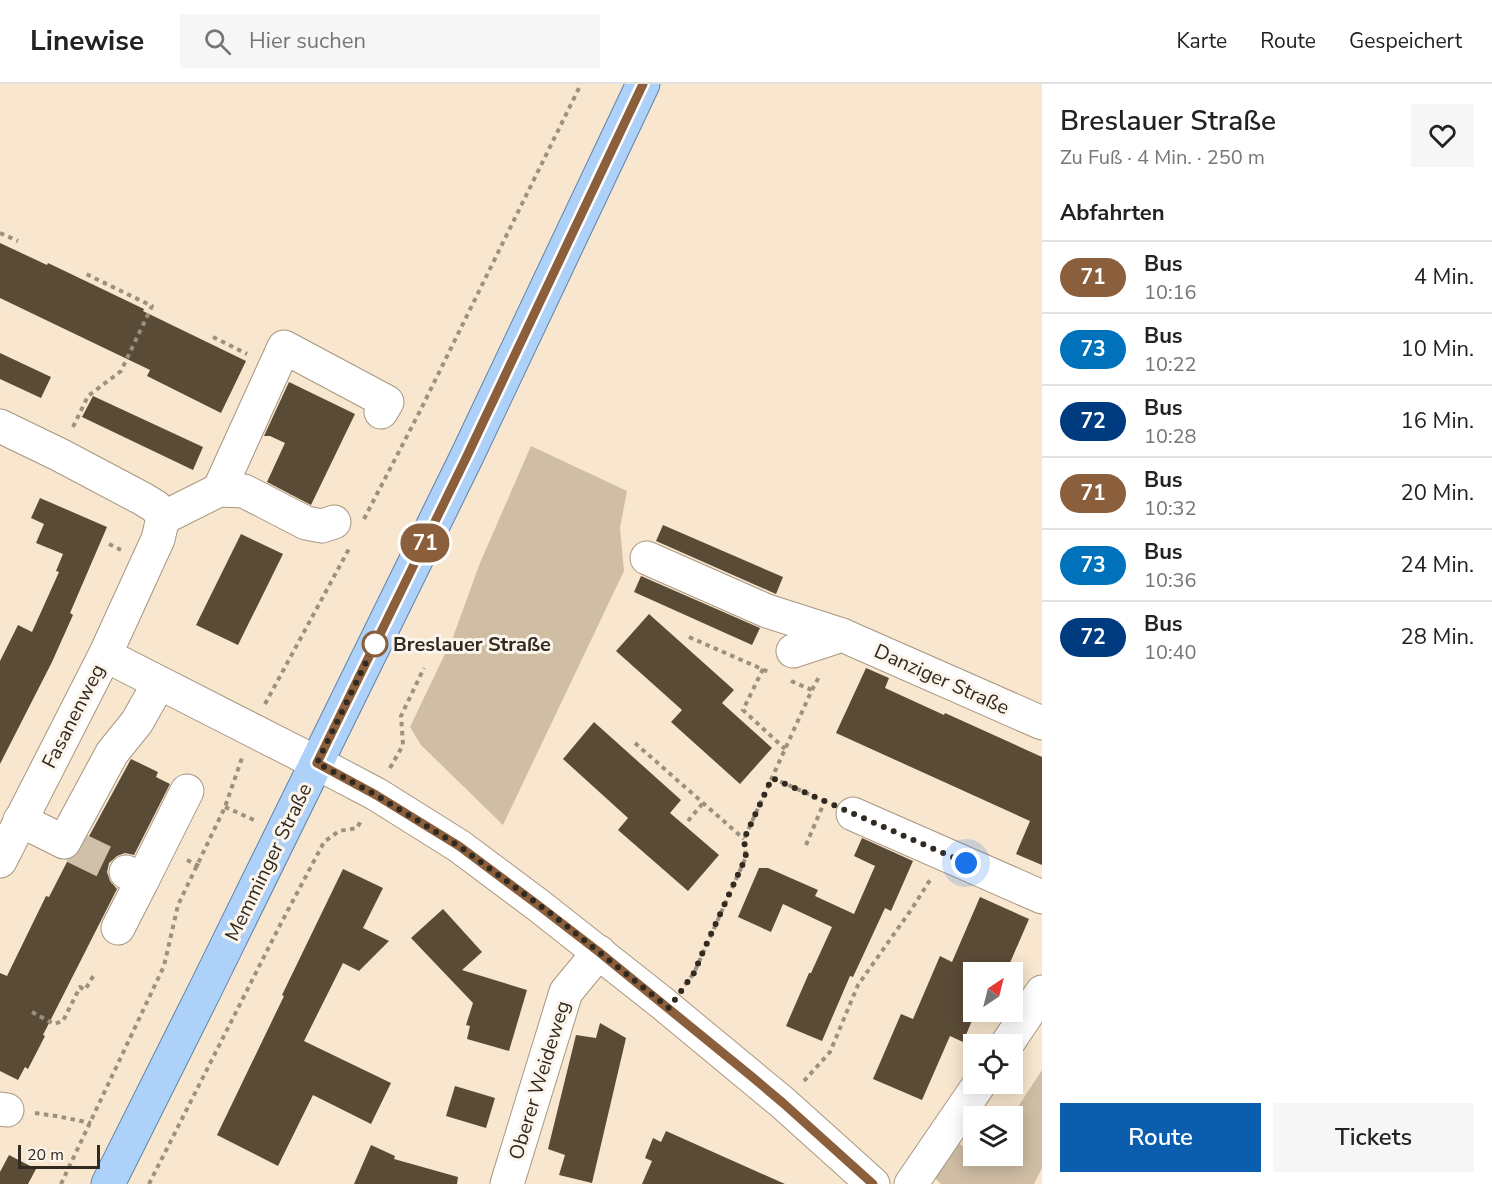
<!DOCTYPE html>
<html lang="de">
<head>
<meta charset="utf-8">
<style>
	:root { --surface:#fff; --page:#f6f6f6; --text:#222; --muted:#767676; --line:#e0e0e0; --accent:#0b5ead }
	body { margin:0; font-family:"Nunito Sans",sans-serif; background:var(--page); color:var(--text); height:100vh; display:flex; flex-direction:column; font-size:22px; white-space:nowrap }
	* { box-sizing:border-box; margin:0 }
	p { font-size:20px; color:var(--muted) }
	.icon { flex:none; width:33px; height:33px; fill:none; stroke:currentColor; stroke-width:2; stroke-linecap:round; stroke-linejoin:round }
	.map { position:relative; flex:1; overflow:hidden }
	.side { display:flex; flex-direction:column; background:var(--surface); width:450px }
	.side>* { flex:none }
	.badge { padding:0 12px; border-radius:20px; font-size:21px; line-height:39px }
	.needle { width:39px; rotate:35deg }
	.fabs { position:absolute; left:963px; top:878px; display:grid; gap:12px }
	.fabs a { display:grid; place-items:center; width:60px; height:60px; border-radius:0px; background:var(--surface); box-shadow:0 3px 15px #0003; font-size:30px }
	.scale { position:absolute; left:18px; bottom:15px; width:82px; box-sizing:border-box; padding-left:6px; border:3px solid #312a21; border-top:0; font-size:16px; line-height:21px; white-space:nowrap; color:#312a21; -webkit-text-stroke:4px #fcf5eb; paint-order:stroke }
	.you { position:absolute; width:30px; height:30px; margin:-15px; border:4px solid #fff; border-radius:50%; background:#1a73e8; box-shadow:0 0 0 9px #1a73e833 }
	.map>.badge { position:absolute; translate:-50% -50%; box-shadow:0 0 0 3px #fff }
	h2 { padding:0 18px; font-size:22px; line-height:54px }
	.round { display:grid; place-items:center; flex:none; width:63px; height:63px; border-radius:0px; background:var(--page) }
	.head { display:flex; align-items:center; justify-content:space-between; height:102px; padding:0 18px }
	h1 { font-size:28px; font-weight:600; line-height:45px }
	.button { display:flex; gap:12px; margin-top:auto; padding:12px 18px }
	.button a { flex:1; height:69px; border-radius:0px; background:var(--accent); color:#fff; font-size:24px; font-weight:600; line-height:69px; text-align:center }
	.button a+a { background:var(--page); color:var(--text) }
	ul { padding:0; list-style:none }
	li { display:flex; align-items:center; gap:18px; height:72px; padding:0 18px; border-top:2px solid var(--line) }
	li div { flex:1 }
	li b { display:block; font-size:22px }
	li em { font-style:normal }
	li .badge { min-width:66px; font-weight:700; text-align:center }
	header { display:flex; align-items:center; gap:36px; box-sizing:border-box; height:84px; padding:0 30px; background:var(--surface); border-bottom:2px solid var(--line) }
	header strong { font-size:28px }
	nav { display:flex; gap:33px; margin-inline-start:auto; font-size:21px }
	.search { width:420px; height:54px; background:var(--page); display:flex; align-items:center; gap:15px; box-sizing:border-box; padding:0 21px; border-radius:0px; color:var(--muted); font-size:22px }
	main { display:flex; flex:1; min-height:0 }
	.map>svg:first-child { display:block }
</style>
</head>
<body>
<header>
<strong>Linewise</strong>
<div class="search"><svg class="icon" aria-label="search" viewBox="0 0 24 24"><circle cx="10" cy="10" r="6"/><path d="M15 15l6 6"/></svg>Hier suchen</div>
<nav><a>Karte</a><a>Route</a><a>Gespeichert</a></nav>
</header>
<main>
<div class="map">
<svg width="1042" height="1100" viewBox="0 0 1042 1100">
	<rect width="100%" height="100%" fill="#f8e6ce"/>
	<g fill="#cfbda4">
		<path d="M 531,362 L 627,407 L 620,444 L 624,487 L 503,741 L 421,661 L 410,643 L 453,553 L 480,479 Z"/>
		<path d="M 1042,986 L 1042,1084 L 1034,1100 L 941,1100 L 932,1091 L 955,1058 L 973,1067 L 974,1071 L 980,1071 L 983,1073 L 985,1071 L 1012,1071 L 1012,1032 Z"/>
	</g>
	<g fill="#5a4b36">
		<path d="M 0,159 L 47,181 L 48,179 L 144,225 L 143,227 L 246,277 L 221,329 L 147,292 L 150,286 L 0,214 Z"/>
		<path d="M 0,269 L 51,293 L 41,314 L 0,295 Z"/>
		<path d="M 289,298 L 355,330 L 311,421 L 267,398 L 285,359 L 270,352 L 264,352 Z"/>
		<path d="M 93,312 L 203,363 L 193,386 L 82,333 Z"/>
		<path d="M 40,414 L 107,443 L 70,529 L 73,531 L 52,578 L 0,680 L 0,577 L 18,541 L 32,548 L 59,488 L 56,487 L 63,470 L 36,459 L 44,440 L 31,434 Z"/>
		<path d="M 663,441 L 783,493 L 776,510 L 656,457 Z"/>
		<path d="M 241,450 L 283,470 L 238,561 L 196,541 Z"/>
		<path d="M 641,492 L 760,544 L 752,561 L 634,508 Z"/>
		<path d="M 649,530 L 734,606 L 722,619 L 772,664 L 740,700 L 671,638 L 682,626 L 616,567 Z"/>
		<path d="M 866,584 L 889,594 L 885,604 L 944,631 L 945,629 L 1042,673 L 1042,781 L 1016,770 L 1030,737 L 836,649 Z"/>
		<path d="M 594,638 L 681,716 L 670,729 L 719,771 L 688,807 L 618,746 L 628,734 L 563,675 Z"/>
		<path d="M 131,675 L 158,688 L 156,693 L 170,700 L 134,771 L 125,769 L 117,772 L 109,779 L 107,788 L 110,797 L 117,805 L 43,951 L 45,952 L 28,985 L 25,983 L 18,996 L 0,987 L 0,889 L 7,892 L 46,812 L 49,813 L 68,776 L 74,773 L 81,767 Z"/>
		<path d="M 862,754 L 913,777 L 891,827 L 885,824 L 853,893 L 850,892 L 822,957 L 786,942 L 809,889 L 811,889 L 832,843 L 783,820 L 771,848 L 738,833 L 759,784 L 768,784 L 818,806 L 815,812 L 854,830 L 875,782 L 854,772 Z"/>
		<path d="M 343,785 L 383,804 L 363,844 L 389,857 L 359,887 L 343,879 L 304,957 L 391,999 L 371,1040 L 313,1011 L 278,1082 L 217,1051 L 284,912 L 282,911 Z"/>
		<path d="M 980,813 L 1029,835 L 1006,888 L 974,888 L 974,927 L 976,927 L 963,958 L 950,952 L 922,1016 L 873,995 L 901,930 L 913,935 L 940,872 L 952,878 Z"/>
		<path d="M 443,825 L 482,868 L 462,886 L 527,906 L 509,967 L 467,955 L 470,942 L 466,941 L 473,919 L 411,854 Z"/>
		<path d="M 600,939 L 626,954 L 592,1099 L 559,1091 L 565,1071 L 548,1065 L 576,951 L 596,954 Z"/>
		<path d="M 455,1002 L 495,1014 L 486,1044 L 446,1032 Z"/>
		<path d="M 666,1047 L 785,1100 L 642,1100 L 652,1077 L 645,1074 L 653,1054 L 661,1058 Z"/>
		<path d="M 371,1061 L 395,1072 L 394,1075 L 458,1093 L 457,1100 L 354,1100 Z"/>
		<path d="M 9,1071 L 36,1085 L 28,1100 L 0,1100 L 0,1088 Z"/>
	</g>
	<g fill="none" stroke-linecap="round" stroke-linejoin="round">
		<path stroke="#d0c0ab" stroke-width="33" stroke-dasharray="33 16" stroke-linecap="butt" d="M 74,763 L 126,788"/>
		<defs>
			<g id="minor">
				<path d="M 0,342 L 60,371 L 143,415 L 156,423 L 163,434 L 158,455 L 105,571 L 0,777"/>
				<path d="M 219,406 L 244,407 L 306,439 L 322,442 L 334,438"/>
				<path d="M 163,434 L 219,406 L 284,263 L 387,318 L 381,328"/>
				<path d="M 647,474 L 767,527 L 842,551"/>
				<path d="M 793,567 L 842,551 L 1042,639"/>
				<path d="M 105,571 L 317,679 L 376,710 L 459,762 L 538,821 L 661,918 L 783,1019 L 873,1100"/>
				<path d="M 853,730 L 1042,813"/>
				<path d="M 20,736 L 64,758 L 112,669 L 137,638 L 159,599"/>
				<path d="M 126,788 L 142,797 L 187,707"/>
				<path d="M 118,844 L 142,797"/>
				<path d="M 1007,960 L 1042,908"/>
				<path d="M 0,1025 L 7,1026"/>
				<path d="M 507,1100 L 566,908 L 599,868"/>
				<path d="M 911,1100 L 980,999"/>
			</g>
			<path id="major" d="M 108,1100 L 206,904 L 467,372 L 643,0"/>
		</defs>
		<use href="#minor" stroke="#a79780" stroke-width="35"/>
		<use href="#major" stroke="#5f82ab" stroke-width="35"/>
		<g stroke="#9d907f" stroke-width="4" stroke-dasharray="4.5 4.5" stroke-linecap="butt">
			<path d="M 0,149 L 18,157"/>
			<path d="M 213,253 L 247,270"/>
			<path d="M 73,343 L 88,312 L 121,287 L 152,222 L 86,190"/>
			<path d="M 364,435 L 421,325 L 581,0"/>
			<path d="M 109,460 L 121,466"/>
			<path d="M 689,553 L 771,589"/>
			<path d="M 763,585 L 743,626 L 785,665"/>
			<path d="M 791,597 L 812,606"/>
			<path d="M 265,620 L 350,463"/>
			<path d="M 635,659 L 744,755"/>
			<path d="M 390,684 L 403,661 L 401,632 L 424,584"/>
			<path d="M 772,694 L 827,718"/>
			<path d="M 225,723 L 254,736"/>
			<path d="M 688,737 L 703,719"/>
			<path d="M 806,761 L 823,721"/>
			<path d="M 187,776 L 203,784"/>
			<path d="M 685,901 L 694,889 L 746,773 L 744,755 L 812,606 L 820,591"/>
			<path d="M 32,928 L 54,940 L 63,937 L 80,903 L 85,906 L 95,889"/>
			<path d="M 804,997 L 830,968 L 858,901 L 911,826 L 930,796"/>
			<path d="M 35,1029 L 56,1032 L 91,1039"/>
			<path d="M 61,1100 L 164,882 L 178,821 L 225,723 L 242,674"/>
			<path d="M 149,1100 L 278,845 L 324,758 L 339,747 L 357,744 L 362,735"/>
		</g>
		<use href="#minor" stroke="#fff" stroke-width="33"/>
		<use href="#major" stroke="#aed1fa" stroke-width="33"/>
	</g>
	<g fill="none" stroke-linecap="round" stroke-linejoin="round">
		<defs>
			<path id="line" d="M 643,0 L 467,372 L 317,679 L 376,711 L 459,762 L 538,821 L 599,868 L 751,992 L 783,1019 L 873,1100"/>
		</defs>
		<use href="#line" stroke="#fff" stroke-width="14"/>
		<use href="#line" stroke="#8b5e3c" stroke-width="9"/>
		<path stroke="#312a21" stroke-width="6" stroke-dasharray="0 10.8" d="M 375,560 L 317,679 L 376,711 L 459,762 L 554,832 L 669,924 L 694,889 L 702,870 L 746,773 L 744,755 L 772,694 L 966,779"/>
	</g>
	<circle fill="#fff" stroke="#8b5e3c" stroke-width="3" cx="375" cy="560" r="12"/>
	<g text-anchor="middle" stroke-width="6" stroke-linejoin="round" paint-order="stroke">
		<g font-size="20" font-weight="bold" fill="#312a21" stroke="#fcf5eb" text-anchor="start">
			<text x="393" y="567">Breslauer Straße</text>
		</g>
		<g font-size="20" fill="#312a21" stroke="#fcf5eb">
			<text transform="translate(942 595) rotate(24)" y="7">Danziger Straße</text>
			<text transform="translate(73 632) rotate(-63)" y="7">Fasanenweg</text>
			<text transform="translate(268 778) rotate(-64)" y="7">Memminger Straße</text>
			<text transform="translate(539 996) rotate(-73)" y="7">Oberer Weideweg</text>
		</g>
	</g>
</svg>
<div class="fabs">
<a><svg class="needle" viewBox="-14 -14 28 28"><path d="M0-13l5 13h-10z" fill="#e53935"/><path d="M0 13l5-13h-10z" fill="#767676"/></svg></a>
<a><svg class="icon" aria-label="locate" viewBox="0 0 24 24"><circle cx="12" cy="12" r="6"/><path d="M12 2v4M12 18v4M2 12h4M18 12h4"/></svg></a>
<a><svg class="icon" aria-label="layers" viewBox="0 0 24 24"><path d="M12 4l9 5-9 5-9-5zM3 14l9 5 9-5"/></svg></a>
</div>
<div class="scale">20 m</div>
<div class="you" style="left:966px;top:779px"></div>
<b class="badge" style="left:425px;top:459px;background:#8b5e3c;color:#fff">71</b>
</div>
<section class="side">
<div class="head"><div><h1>Breslauer Straße</h1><p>Zu Fuß · 4 Min. · 250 m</p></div><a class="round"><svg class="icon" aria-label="heart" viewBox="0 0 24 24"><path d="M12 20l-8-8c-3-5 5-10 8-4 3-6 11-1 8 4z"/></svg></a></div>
<h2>Abfahrten</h2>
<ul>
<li><span class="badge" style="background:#8b5e3c;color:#fff">71</span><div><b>Bus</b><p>10:16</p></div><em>4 Min.</em></li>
<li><span class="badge" style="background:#0072bc;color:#fff">73</span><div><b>Bus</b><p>10:22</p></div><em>10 Min.</em></li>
<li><span class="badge" style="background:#003b80;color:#fff">72</span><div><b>Bus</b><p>10:28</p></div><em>16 Min.</em></li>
<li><span class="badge" style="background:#8b5e3c;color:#fff">71</span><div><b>Bus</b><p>10:32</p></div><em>20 Min.</em></li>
<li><span class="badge" style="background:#0072bc;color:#fff">73</span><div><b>Bus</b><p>10:36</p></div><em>24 Min.</em></li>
<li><span class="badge" style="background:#003b80;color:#fff">72</span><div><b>Bus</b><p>10:40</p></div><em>28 Min.</em></li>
</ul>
<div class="button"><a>Route</a><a>Tickets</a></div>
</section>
</main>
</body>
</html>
